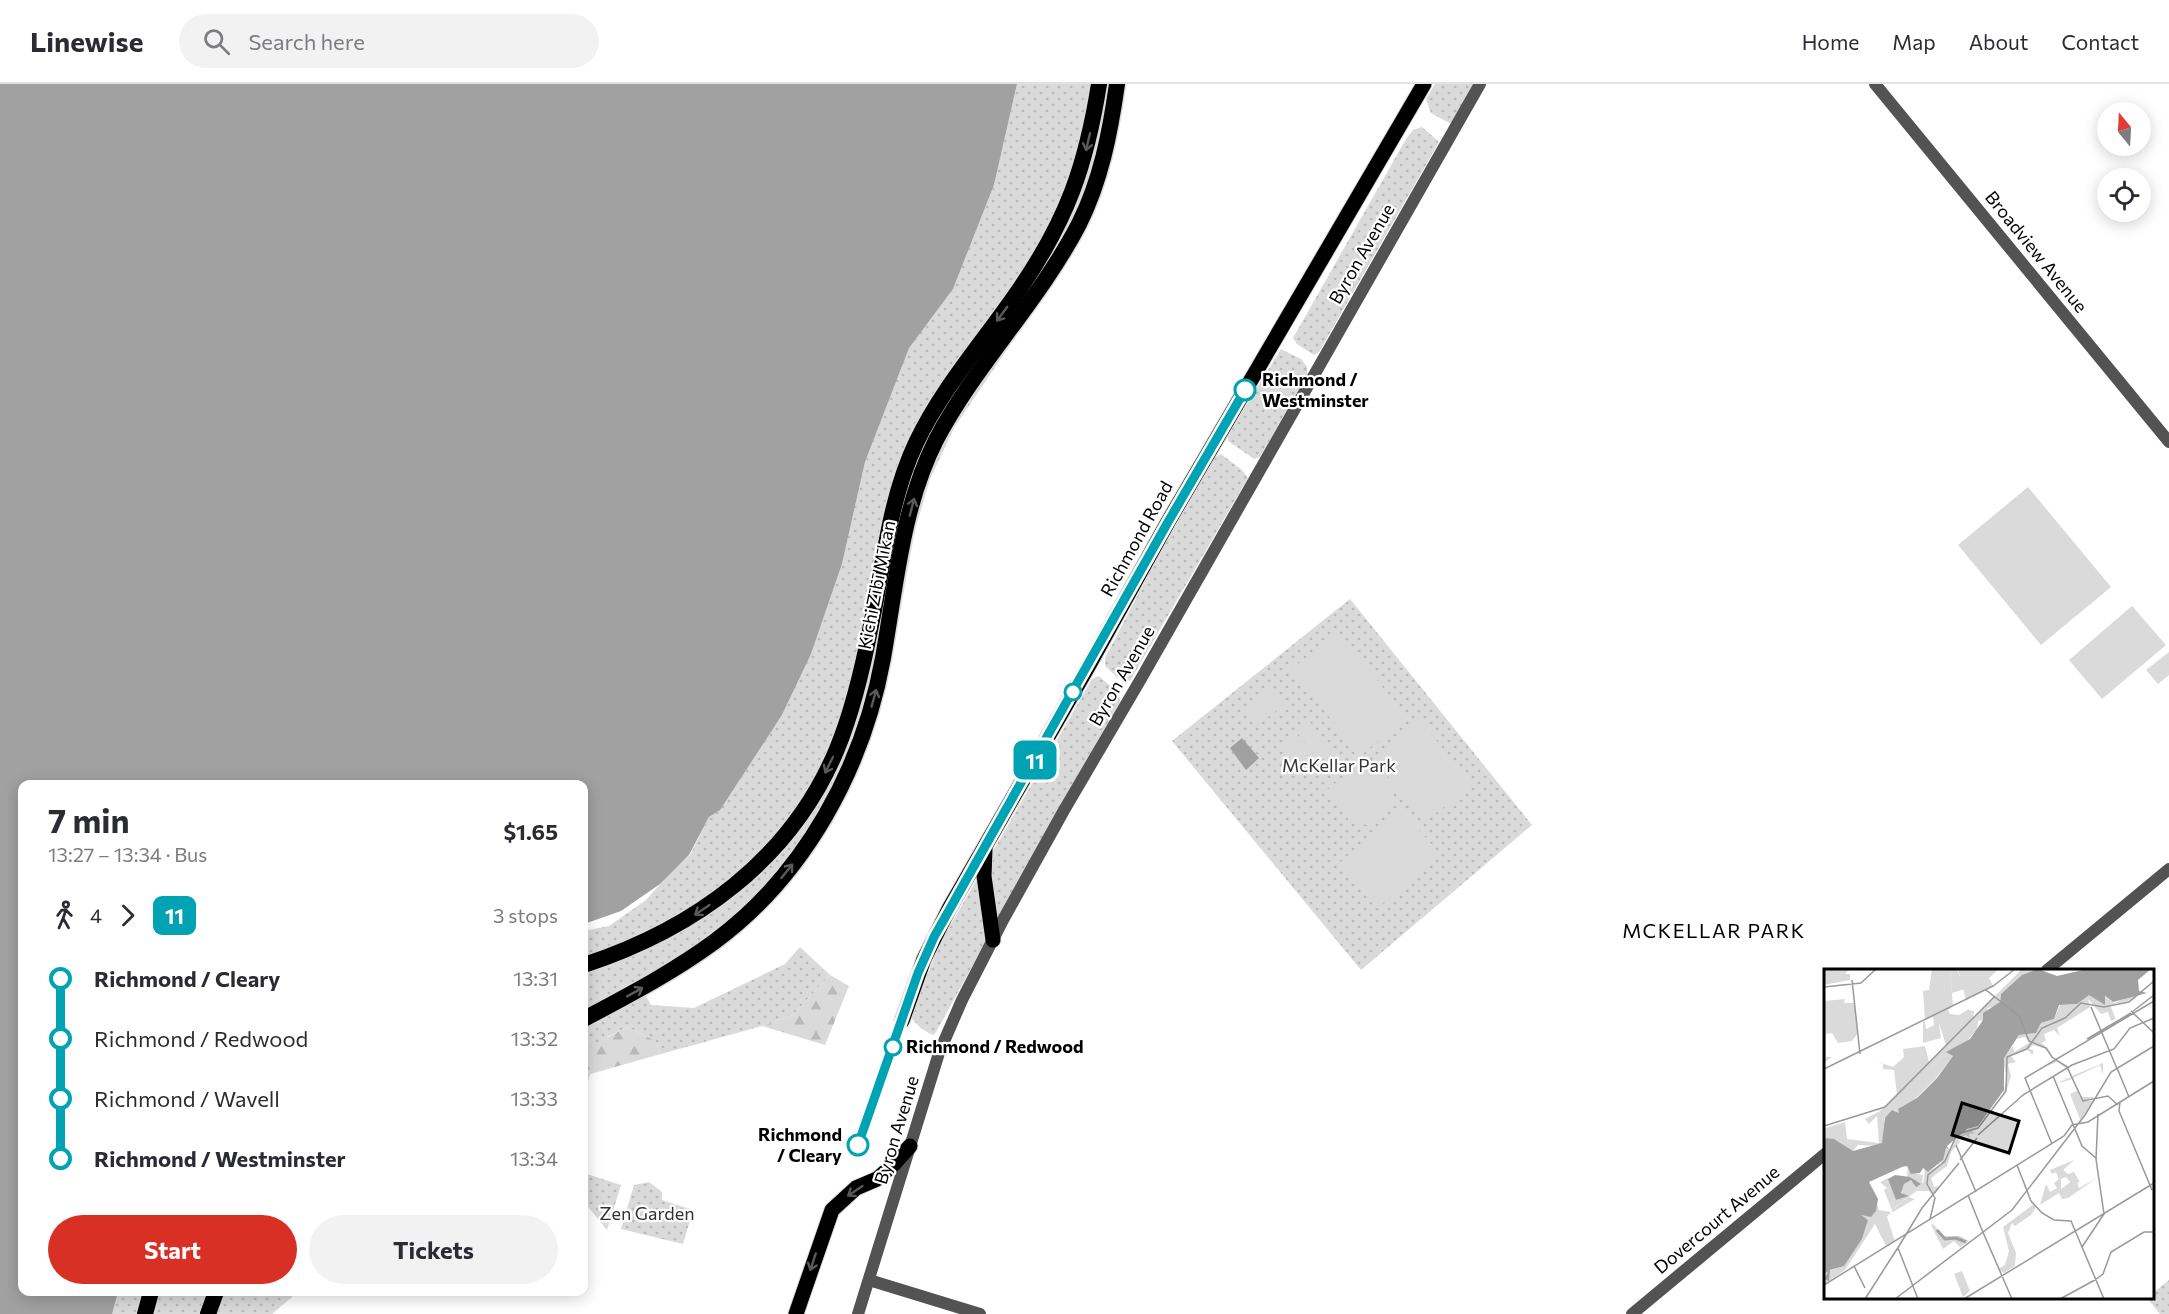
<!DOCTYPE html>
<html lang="en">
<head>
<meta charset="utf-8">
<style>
	:root { --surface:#fff; --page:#f2f2f3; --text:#2b2b33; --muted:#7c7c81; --line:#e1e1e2; --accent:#d93025 }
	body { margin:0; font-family:Commissioner,sans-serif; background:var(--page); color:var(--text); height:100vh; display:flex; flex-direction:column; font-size:22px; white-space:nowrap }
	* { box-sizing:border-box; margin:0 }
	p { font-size:20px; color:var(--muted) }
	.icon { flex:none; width:33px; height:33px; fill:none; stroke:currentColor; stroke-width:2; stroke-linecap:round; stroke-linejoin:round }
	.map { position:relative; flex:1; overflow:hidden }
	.drawer { position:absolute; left:18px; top:696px; width:570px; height:516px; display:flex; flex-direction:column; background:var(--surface); border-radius:12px; box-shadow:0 3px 15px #0003 }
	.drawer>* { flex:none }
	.badge { padding:0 12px; border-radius:9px; font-size:21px; line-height:39px }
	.needle { width:39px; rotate:342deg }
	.fabs { position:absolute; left:2097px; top:18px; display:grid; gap:12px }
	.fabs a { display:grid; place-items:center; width:54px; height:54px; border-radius:50%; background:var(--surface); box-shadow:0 3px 15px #0003; font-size:30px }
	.map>.badge { position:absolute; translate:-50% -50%; box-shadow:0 0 0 3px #fff }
	.legs { display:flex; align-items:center; gap:9px; height:66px; padding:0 30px; font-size:20px }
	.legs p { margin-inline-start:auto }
	.overview { display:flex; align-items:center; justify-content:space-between; height:102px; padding:0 30px }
	h1 { font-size:33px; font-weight:700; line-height:45px }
	.action { display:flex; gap:12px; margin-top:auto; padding:12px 30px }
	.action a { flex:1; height:69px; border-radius:36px; background:var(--accent); color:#fff; font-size:24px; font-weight:700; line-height:69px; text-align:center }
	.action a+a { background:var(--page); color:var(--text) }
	ul { padding:0 30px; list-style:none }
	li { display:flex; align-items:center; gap:21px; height:60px; font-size:22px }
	li i { display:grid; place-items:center; width:9px; height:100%; margin:0 8px; background:currentColor }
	li i::after { content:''; width:15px; height:15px; margin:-8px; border:4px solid; border-radius:50%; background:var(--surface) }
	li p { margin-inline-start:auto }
	li:first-child i { background:linear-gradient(#0000 50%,currentColor 0) }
	li:last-child i { background:linear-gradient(currentColor 50%,#0000 0) }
	header { display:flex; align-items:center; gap:36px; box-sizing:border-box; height:84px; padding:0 30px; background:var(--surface); border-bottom:2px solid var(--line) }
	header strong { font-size:28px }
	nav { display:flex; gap:33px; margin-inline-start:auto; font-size:21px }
	.search { width:420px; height:54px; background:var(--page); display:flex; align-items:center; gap:15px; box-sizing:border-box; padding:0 21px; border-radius:33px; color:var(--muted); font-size:22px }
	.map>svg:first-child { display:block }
</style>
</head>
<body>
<header>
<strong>Linewise</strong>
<div class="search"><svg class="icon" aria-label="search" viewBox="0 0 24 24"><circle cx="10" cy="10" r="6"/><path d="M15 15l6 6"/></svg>Search here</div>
<nav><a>Home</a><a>Map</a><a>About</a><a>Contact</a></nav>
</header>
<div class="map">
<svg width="2169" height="1230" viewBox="0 0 2169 1230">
	<defs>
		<pattern id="green-dots" width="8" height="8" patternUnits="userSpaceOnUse" patternTransform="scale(1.5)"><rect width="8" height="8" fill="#dadada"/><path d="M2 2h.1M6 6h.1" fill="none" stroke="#b9b9b9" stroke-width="1.8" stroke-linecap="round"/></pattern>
		<pattern id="forest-firs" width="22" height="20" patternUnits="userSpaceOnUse" patternTransform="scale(1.5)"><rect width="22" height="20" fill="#dadada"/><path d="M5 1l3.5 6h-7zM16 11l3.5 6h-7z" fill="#b9b9b9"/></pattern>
	</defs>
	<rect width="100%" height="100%" fill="#fff"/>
	<g fill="url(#green-dots)">
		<path d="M 1017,0 L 1125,0 L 1114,68 L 1105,97 L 1048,205 L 954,344 L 930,395 L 915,446 L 892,571 L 825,746 L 794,793 L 775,815 L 746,842 L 711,870 L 646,912 L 651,921 L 694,924 L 785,880 L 800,863 L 830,891 L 793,931 L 762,942 L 661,970 L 654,956 L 627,943 L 607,953 L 652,972 L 590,990 L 584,1010 L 584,847 L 609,842 L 646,816 L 671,788 L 690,771 L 709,733 L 720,725 L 782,631 L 811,570 L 842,480 L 865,378 L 909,263 L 953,205 L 994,101 Z"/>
		<path d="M 1435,0 L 1474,0 L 1451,40 L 1431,29 L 1426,15 Z"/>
		<path d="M 1422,43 L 1439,58 L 1319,268 L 1314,271 L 1297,260 L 1293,254 L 1406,55 L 1413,46 Z"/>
		<path d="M 1281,265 L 1301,275 L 1307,283 L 1307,291 L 1260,373 L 1254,375 L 1228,357 L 1228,351 Z"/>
		<path d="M 1221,370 L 1242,386 L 1248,394 L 1130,597 L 1117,593 L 1105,582 L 1105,574 L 1169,451 L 1215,373 Z"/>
		<path d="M 1350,515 L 1532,741 L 1361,886 L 1172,657 Z"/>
		<path d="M 1099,592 L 1119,610 L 1120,618 L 1061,720 L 940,941 L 934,951 C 926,949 915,940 911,933 L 939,861 L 1092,595 Z"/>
		<path d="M 584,1089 L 621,1101 L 607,1146 L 584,1118 Z"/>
		<path d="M 649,1098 L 662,1108 L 662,1116 L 693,1126 L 683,1160 L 621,1145 L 634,1101 Z"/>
		<path d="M 2169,1196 L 2169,1230 L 2160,1230 L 2147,1214 L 2152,1214 L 2153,1209 Z"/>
		<path d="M 118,1208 L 298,1208 L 272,1230 L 109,1230 Z"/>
	</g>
	<g fill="url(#forest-firs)">
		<path d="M 830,891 L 849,902 L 825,961 L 762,942 L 793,931 Z"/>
		<path d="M 627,943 L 654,956 L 661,970 L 590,990 L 584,1010 L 584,966 Z"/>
	</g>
	<g fill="#dadada">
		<path d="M 2028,403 L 2111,503 L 2041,561 L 1958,461 Z"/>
		<path d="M 2132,522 L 2166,561 L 2102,615 L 2069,576 Z"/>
		<path d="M 1339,548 L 1407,634 L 1360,672 L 1291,585 Z"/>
		<path d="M 2169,568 L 2169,591 L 2158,600 L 2146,586 Z"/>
		<path d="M 1271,602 L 1285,619 L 1259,641 L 1244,624 Z"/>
		<path d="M 1420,636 L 1472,700 L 1425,738 L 1373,674 Z"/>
		<path d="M 1310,638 L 1334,666 L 1321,677 L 1297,649 Z"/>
		<path d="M 1294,651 L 1318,679 L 1305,690 L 1281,662 Z"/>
		<path d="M 1371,683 C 1384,693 1392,701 1395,717 L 1384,731 L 1367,741 L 1352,739 L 1325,708 L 1352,685 Z"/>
		<path d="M 1401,725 L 1440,770 L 1377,825 L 1338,780 Z"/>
	</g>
	<g fill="#a1a1a1">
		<path d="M 0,0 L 1017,0 L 994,101 L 953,205 L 909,264 L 865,378 L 842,480 L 811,570 L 782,631 L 720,726 L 709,733 L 689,771 L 660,800 L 621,827 L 584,840 L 584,700 L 22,700 L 22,1208 L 118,1208 L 112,1230 L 0,1230 Z"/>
		<path d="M 1242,654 L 1259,674 L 1246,686 L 1230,664 Z"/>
	</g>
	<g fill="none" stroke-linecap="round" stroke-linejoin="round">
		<defs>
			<g id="major">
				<path d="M 985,765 L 984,792 L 993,856"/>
				<path d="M 902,937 L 924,875 L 949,825 L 1089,581 L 1168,438 L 1424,0"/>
				<path d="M 796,1230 L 832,1126 L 856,1104 L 877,1095 L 894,1080 L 910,1062"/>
			</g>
			<g id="highway">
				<path d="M 584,881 C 694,845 791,776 837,665 C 853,626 863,583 871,541 C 884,480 889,416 916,359 C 943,302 986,255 1021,203 C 1067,135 1086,82 1099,0"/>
				<path d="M 584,935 C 629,911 673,888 714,858 C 805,791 863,684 883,574 C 896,501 902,423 936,356 C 976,280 1039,217 1079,140 C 1101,96 1110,49 1117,0"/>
				<path d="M 145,1230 L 151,1208"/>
				<path d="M 208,1230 L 216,1208"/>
			</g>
		</defs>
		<use href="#major" stroke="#dbdbdb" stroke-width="17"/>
		<use href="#highway" stroke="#dbdbdb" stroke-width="19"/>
		<g stroke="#535353" stroke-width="12">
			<path d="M 1875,0 L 2169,358"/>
			<path d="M 2047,886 L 2169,785"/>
			<path d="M 869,1196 L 980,1230"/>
			<path d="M 858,1230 L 939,969 L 962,916 L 1003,836 L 1063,728 L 1142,593 L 1480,0"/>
			<path d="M 1632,1230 L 1826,1069"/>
		</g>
		<use href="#major" stroke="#000" stroke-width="15"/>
		<use href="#highway" stroke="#000" stroke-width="16"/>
	</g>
	<defs><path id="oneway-shaft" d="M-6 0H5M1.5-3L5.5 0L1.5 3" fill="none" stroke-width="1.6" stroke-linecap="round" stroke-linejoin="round" transform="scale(1.5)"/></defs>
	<g stroke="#595959">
		<use href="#oneway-shaft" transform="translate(1088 58) rotate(103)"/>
		<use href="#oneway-shaft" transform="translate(1002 230) rotate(126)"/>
		<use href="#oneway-shaft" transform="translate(912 423) rotate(-75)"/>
		<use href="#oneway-shaft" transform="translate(874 614) rotate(-74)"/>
		<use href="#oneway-shaft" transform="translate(829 681) rotate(116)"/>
		<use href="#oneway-shaft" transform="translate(787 787) rotate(-51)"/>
		<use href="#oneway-shaft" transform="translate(702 826) rotate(146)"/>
		<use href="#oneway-shaft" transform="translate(635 908) rotate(-29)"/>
		<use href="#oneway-shaft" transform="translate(855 1107) rotate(146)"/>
		<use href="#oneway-shaft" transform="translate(813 1178) rotate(108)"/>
	</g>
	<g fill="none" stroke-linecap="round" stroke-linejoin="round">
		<defs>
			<path id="line-1" d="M 858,1061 L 918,889 L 934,853 L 1168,438 L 1245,306"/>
		</defs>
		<use href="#line-1" stroke="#fff" stroke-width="14"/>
		<use href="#line-1" stroke="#00a3b4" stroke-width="9"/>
	</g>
	<g fill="#fff" stroke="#00a3b4" stroke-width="3">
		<circle cx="1245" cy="306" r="10"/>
		<circle cx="1073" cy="608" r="8"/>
		<circle cx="893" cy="963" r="8"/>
		<circle cx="858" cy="1061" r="10"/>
	</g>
	<g text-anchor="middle" stroke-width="4.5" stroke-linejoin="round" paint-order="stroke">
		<g font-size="18" fill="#000" stroke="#fff">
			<text transform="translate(2036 168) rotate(51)" y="6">Broadview Avenue</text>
			<text transform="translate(1362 170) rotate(-60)" y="6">Byron Avenue</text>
			<text transform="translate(1137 455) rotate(-61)" y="6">Richmond Road</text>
			<text transform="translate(877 501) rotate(-79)" y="6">Kichi Zībī Mīkan</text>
			<text transform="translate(1122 592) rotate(-60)" y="6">Byron Avenue</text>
			<text transform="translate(897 1046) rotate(-73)" y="6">Byron Avenue</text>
			<text transform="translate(1717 1136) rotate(-40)" y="6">Dovercourt Avenue</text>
		</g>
		<g font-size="18" font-weight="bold" fill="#000" stroke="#fff" text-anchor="start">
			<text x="1262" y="302">Richmond /<tspan x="1262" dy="21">Westminster</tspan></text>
			<text x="906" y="969">Richmond / Redwood</text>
			<text x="842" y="1057" text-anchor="end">Richmond<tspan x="842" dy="21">/ Cleary</tspan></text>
		</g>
		<g font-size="18" fill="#313131" stroke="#fff">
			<text x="1339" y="688">McKellar Park</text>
			<text x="647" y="1136">Zen Garden</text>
		</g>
		<g font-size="20" letter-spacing="1.5" fill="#000" stroke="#fff">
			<text x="1714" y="854">MCKELLAR PARK</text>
		</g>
	</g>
	<g transform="translate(1824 885)">
		<rect width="330" height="330" fill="#fff"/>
		<path d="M 108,0 L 126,0 L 129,37 L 124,41 L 126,45 L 135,46 L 145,40 L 149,49 L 155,50 L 153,60 L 143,72 L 127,71 L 122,64 L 120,46 L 120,54 L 115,55 L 117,69 L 99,74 L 99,53 L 101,52 L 102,60 L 110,56 L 109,48 L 101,51 L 99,22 L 105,21 ZM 134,0 L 175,0 L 165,9 L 169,17 L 142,31 ZM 316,23 L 309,31 L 286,36 L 292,50 L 287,52 L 284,43 L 277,45 L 264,30 L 266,38 L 233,59 L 236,67 L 230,61 L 220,65 L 222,71 L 218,74 L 213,71 L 224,79 L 230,92 L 231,90 L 242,83 L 232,91 L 243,96 L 248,107 L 279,94 L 279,106 L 276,96 L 249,109 L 256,128 L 271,128 L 259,132 L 269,132 L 262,143 L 251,158 L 256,150 L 246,125 L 253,122 L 248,110 L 232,115 L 242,110 L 241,105 L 243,110 L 247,108 L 244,100 L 233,93 L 223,97 L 230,91 L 223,80 L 209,76 L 205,80 L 209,81 L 209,86 L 203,81 L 187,87 L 192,93 L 184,95 L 187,107 L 182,123 L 148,163 L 153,164 L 145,165 L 146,170 L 142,166 L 135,169 L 136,173 L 127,183 L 123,197 L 107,209 L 110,218 L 114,217 L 113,223 L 109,226 L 105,222 L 93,222 L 85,228 L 91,230 L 69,243 L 67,242 L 99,216 L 101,198 L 104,203 L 117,195 L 121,180 L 126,181 L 132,165 L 154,157 L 179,125 L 183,109 L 180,97 L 178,100 L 180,88 L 189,77 L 190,83 L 205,74 L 201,68 L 193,70 L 195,66 L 212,64 L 217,54 L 230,50 L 236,36 L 253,35 L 266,24 L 281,36 L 281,28 L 290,34 ZM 5,35 L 20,41 L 28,53 L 28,72 L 14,74 L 8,64 L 2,65 L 2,88 L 8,88 L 0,94 L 0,36 ZM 101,77 L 105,93 L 73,126 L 70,101 L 59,100 L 59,95 L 52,92 L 69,98 L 80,88 L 79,80 ZM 250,191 L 239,201 L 245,206 L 250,203 L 256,213 L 247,214 L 242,208 L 236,210 L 232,203 L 228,205 L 226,201 ZM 53,235 L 55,241 L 67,243 L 63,248 L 71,272 L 62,277 L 51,255 L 21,301 L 0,315 L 0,304 L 19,297 L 38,270 L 44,250 L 32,247 L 50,245 ZM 210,235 L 212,238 L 207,246 L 191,257 L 188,254 L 184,264 L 192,284 L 191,297 L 180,304 L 174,300 L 181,296 L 185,282 L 179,258 ZM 109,255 L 120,267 L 136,267 L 145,272 L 136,278 L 130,272 L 119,280 L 107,256 ZM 138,302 L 146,322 L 139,328 L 130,305 Z" fill="#dadada"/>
		<path d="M 0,0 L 25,0 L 21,5 L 26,5 L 26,11 L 0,16 ZM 126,0 L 133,0 L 141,20 L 128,24 ZM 214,0 L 198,7 L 177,25 L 175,36 L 164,39 L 159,52 L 152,51 L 146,62 L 131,70 L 143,72 L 123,83 L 129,87 L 112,109 L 88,133 L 77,138 L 75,145 L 71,141 L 60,150 L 62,163 L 57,177 L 34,176 L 29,182 L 0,169 L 2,159 L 21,153 L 23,170 L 55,174 L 53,147 L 45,155 L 41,150 L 56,142 L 122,76 L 115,54 L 120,54 L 119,43 L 123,45 L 122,64 L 126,69 L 148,49 L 148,44 L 145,49 L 142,41 L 150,42 L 149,49 L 197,1 ZM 21,30 L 20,34 L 30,34 L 34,64 L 28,72 L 21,70 L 27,64 L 14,63 L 27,56 L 19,55 L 20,47 L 9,49 L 11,42 L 6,36 L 4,42 L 0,36 L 0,32 ZM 84,198 L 88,204 L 99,206 L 98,213 L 110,226 L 98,217 L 101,223 L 95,219 L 68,241 L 60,221 L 63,219 L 56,213 L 64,209 L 72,231 L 84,227 L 78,225 L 76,217 L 87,211 L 92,215 L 87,208 L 83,208 ZM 231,201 L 237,209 L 237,220 L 248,212 L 237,204 L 239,201 L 244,205 L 250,203 L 255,219 L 274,208 L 244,229 L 238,230 L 235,224 L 216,236 L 222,215 L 226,223 L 233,219 L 230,214 L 235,210 Z" fill="#dadada"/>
		<path d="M 214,0 L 233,7 L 263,0 L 327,0 L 314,11 L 315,22 L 323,24 L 289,33 L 281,27 L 281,36 L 265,26 L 253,35 L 235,36 L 230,50 L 217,54 L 212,64 L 195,66 L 180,89 L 180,121 L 154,157 L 143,160 L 123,177 L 125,181 L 122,179 L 119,191 L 104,203 L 99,199 L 96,204 L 87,205 L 83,197 L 78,198 L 45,213 L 54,230 L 52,242 L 47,248 L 37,246 L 44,251 L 38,270 L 20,297 L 6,301 L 5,312 L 0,310 L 4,303 L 0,304 L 0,169 L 10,170 L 29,182 L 58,174 L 61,149 L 68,141 L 75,144 L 74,140 L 93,129 L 113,109 L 129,87 L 122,83 L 146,70 L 159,51 L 159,44 L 176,33 L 177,25 L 198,6 ZM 71,206 L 86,208 L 97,215 L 92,218 L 87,211 L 80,215 L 77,224 L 85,227 L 72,231 L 64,210 Z" fill="#a1a1a1"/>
		<path fill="none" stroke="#a1a1a1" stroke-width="3" d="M 113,261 L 121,270 L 132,269 L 142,273"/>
		<path fill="none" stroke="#999" stroke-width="1.5" d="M 28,11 L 36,85M 0,18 L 37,14 L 52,0M 168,18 L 191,0M 162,21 L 195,47 L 205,72 L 222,79 L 228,88 L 243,98 L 259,132 L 284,127 L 294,136M 267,38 L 294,102M 307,42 L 330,64M 308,43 L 330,26M 263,70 L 307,44M 293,99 L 305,128M 0,100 L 169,17M 229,107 L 258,177 L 273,190M 296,133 L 295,142 L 328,221M 274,145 L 272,190 L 280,245 L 275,252M 0,157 L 61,138 L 171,27M 154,166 L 199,126 L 248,96 L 290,80 L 306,59 L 330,49M 228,175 L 201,109 L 330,32M 132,176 L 152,223M 136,191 L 153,169M 193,196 L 207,232 L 218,244 L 230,251 L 247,252 L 280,330M 144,226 L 156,256M 106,250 L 111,229 L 103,215 L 104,206 L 121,192 L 133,165 L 154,159 L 182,122 L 183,88 L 203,80 L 218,59 L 241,49 L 257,34 L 280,38 L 305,33 L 330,12M 155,254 L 188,330M 258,278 L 276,251M 74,279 L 94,330M 72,282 L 98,239 L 135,194M 30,297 L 41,319M 268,313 L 279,305 L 287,283 L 320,263 L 330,263M 0,316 L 240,167 L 248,156 L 264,153 L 330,112M 41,330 L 73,280M 71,330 L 188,241 L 261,146 L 287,103 L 330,77M 140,330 L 330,214M 236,330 L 269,312"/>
		<path fill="#000" fill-opacity="0.15" stroke="#000" stroke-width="3" d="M 138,134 L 195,152 L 185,184 L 128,166 Z"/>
		<rect width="330" height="330" fill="none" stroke="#000" stroke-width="3"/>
	</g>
</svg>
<div class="fabs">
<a><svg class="needle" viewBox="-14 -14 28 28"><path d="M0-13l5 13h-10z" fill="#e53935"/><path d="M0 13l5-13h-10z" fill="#7c7c81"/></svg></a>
<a><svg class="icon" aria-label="locate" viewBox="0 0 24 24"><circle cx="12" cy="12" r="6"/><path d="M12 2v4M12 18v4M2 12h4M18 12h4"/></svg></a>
</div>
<b class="badge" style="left:1035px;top:676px;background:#00a3b4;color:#fff">11</b>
<section class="drawer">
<div class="overview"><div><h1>7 min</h1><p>13:27 – 13:34 · Bus</p></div><b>$1.65</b></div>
<div class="legs"><svg class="icon" aria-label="walk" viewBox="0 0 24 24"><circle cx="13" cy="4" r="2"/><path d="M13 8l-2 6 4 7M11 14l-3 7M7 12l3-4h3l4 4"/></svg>4<svg class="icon" aria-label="forward" viewBox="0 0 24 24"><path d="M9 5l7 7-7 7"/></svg><b class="badge" style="background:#00a3b4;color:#fff">11</b><p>3 stops</p></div>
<ul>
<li><i style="color:#00a3b4"></i><b>Richmond / Cleary</b><p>13:31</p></li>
<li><i style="color:#00a3b4"></i><span>Richmond / Redwood</span><p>13:32</p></li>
<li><i style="color:#00a3b4"></i><span>Richmond / Wavell</span><p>13:33</p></li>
<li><i style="color:#00a3b4"></i><b>Richmond / Westminster</b><p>13:34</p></li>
</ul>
<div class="action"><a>Start</a><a>Tickets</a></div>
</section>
</div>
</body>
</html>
